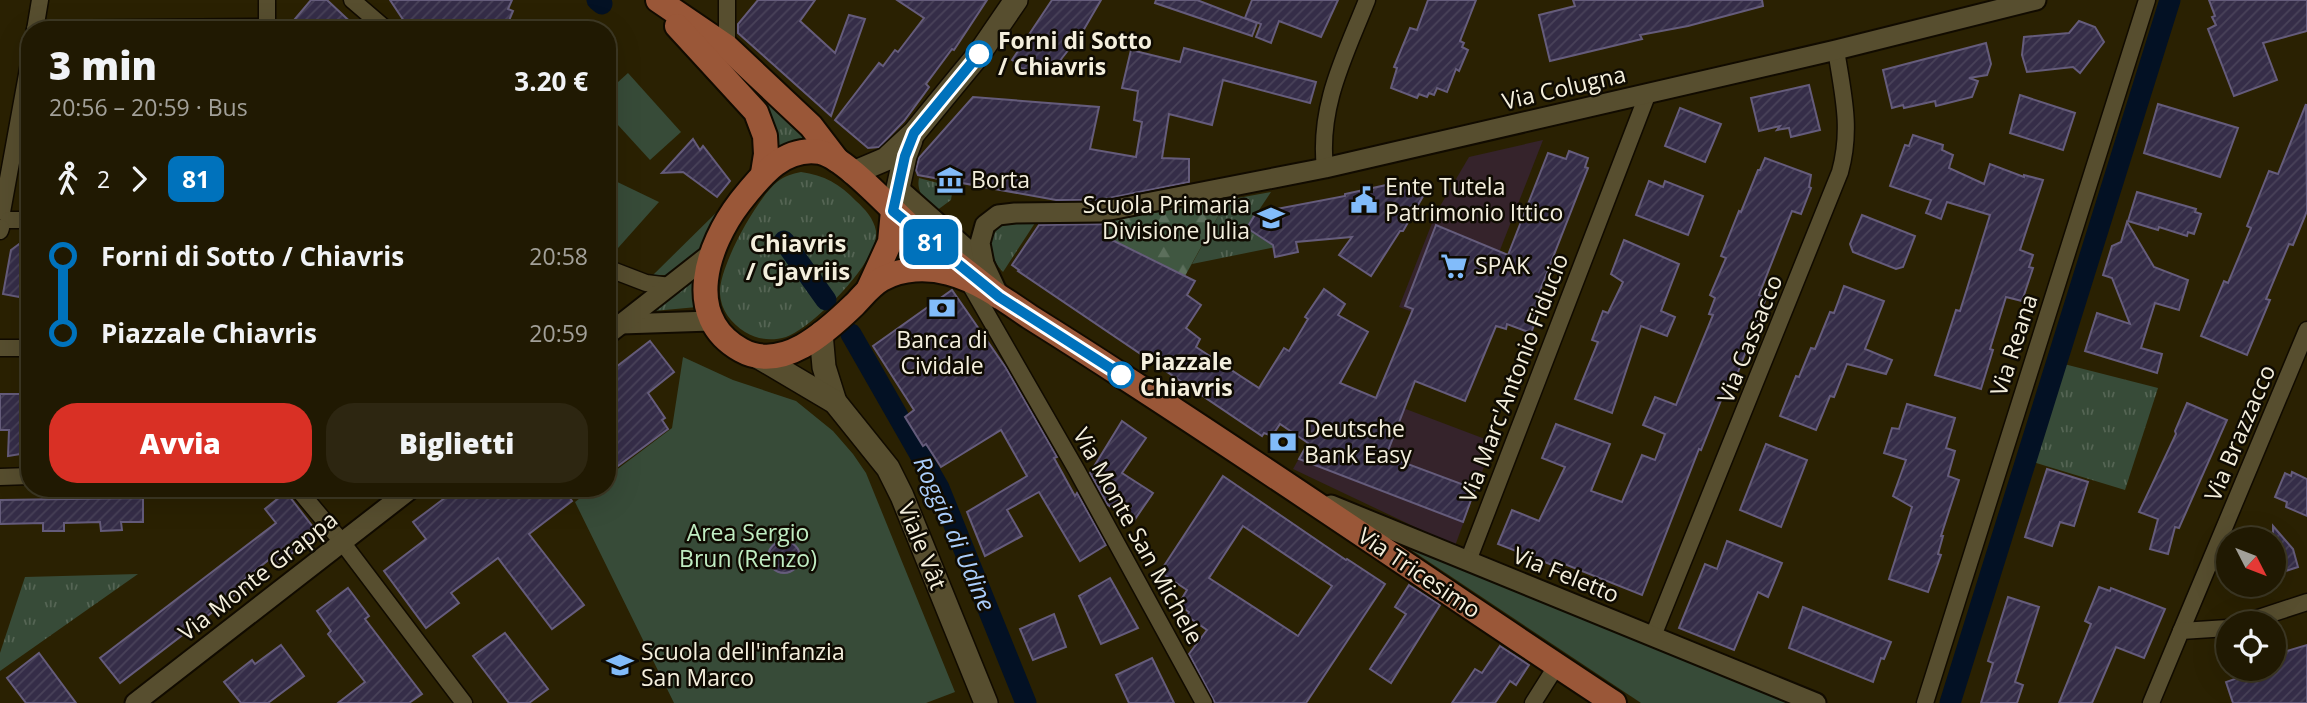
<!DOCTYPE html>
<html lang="it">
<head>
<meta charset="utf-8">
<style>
	:root { --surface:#201902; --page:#2d2611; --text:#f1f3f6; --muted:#a2a099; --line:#3d3824; --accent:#d93025 }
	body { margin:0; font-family:"Open Sans",sans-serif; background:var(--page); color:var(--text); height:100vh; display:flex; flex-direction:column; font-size:26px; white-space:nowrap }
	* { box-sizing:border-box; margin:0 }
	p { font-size:23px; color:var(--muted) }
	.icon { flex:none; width:38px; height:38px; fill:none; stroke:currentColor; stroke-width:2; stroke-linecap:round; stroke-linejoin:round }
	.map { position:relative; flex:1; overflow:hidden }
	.side { position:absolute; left:21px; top:21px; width:595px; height:476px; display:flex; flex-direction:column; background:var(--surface); border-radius:28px; box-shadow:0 7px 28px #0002,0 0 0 2px var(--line) }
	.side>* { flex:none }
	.badge { padding:0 14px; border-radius:10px; font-size:24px; line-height:46px }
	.needle { width:46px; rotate:132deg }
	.fabs { position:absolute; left:2216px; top:527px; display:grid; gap:14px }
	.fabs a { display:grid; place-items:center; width:70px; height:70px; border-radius:50%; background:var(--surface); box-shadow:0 7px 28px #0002,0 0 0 2px var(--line); font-size:35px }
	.map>.badge { position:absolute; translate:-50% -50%; box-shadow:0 0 0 4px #fff }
	.legs { display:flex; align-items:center; gap:10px; height:77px; padding:0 28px; font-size:23px }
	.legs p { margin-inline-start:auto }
	.head { display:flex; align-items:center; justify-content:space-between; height:119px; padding:0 28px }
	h1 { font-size:38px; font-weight:800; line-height:52px }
	.cta { display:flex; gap:14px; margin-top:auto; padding:14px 28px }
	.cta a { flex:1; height:80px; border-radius:28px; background:var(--accent); color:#fff; font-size:28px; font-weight:800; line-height:80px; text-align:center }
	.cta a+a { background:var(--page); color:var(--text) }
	ul { padding:0 28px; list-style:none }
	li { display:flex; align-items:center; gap:24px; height:77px; font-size:26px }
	li i { display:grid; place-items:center; width:10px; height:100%; margin:0 9px; background:currentColor }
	li i::after { content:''; width:18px; height:18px; margin:-9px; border:5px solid; border-radius:50%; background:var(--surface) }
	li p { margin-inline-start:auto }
	li:first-child i { background:linear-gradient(#0000 50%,currentColor 0) }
	li:last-child i { background:linear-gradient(currentColor 50%,#0000 0) }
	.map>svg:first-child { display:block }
</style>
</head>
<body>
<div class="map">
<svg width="2307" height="703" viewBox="0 0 2307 703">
	<defs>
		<pattern id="grass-tufts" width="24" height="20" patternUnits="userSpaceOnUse" patternTransform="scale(1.75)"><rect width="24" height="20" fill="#374b38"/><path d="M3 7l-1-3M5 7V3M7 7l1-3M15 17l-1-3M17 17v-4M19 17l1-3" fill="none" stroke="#556554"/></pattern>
		<pattern id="forest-firs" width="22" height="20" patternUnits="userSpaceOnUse" patternTransform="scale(1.75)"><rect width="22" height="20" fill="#405741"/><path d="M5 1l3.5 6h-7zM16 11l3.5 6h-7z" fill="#5c6f5c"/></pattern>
		<pattern id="building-hatch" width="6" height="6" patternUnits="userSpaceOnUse" patternTransform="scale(1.75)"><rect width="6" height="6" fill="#352d48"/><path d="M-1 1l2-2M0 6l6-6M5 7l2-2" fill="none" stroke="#494259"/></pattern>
	</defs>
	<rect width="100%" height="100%" fill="#2a2102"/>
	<g fill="#35232b">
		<path d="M 1543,140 L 1468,332 L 1399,307 L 1436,213 L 1469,157 Z"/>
		<path d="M 1345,386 L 1493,442 L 1455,546 L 1293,469 L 1310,439 Z"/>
	</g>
	<g fill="url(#grass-tufts)">
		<path d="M 758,95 L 807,137 L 775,149 L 772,124 Z"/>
		<path d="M 801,172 C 824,175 840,184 856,201 C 865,209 874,219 876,231 C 880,261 812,328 786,337 C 772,341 758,340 745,332 C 731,323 721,310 720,294 C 718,268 757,198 777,182 C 784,176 792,174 801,172 Z"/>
		<path d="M 919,178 L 953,187 L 951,200 L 936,211 C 926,201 916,193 919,178 Z"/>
		<path d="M 1271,192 L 1247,228 L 1276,247 L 1192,264 L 1227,200 Z"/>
		<path d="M 1019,219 L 1035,223 L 1003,272 C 987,255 986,238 1004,222 Z"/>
		<path d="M 695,274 L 697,307 L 643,312 Z"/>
		<path d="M 2064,364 L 2158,388 L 2125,490 L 2033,462 Z"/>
		<path d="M 138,574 L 0,671 L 0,653 L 25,577 Z"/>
	</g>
	<path fill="url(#forest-firs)" d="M 1227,200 L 1185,276 L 1104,236 L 1103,222 Z"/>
	<g fill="#374b38">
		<path d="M 628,73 L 681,132 L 650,160 L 607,113 L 607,92 Z"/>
		<path d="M 607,177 L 659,202 L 610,257 L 607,256 Z"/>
		<path d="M 725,204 L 702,249 L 672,275 L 653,275 Z"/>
		<path d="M 683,357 L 733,380 L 796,401 L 833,431 L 853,454 L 866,473 L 955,692 L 926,703 L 674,703 L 575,502 L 593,488 L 607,488 L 607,477 L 672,428 Z"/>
		<path d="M 1399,542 L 1787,703 L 1641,703 Z"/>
	</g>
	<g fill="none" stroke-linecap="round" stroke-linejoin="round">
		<g stroke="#031124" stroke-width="21">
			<path d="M 597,0 L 602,4"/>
			<path d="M 784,241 L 826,300"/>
			<path d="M 851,334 L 939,488 L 1026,703"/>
			<path d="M 1950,703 L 2170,0"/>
		</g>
	</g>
	<g fill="url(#building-hatch)" stroke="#655c7b" stroke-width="2" fill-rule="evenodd">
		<path d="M 311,0 L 327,0 L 359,30 L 307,30 L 295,19 Z"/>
		<path d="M 390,0 L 512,0 L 508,9 L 513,11 L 505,30 L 410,30 Z"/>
		<path d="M 758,0 L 815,0 L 800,21 L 835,53 L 849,15 L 865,19 L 831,116 L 738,33 L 738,24 Z"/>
		<path d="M 897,0 L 987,0 L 954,50 L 952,49 L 926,84 L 929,87 L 904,121 L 879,147 L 868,148 L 835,120 L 879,63 L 883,66 L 895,50 L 898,52 L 924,18 Z"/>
		<path d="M 1052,0 L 1101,0 L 1073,48 L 1070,48 L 1062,58 L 1051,74 L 1015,67 L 1017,63 L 1012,60 Z"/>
		<path d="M 1156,0 L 1197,0 L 1257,23 L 1252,36 L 1155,3 Z"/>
		<path d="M 1252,0 L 1338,0 L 1321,37 L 1279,21 L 1271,43 L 1256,37 L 1261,24 L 1245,18 Z"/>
		<path d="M 1428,0 L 1476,0 L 1460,41 L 1464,43 L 1462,47 L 1468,50 L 1459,71 L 1456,69 L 1447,92 L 1437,88 L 1434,95 L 1429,93 L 1427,97 L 1419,94 L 1417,98 L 1391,88 L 1397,68 L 1394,67 L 1410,28 L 1417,30 Z"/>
		<path d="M 1573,0 L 1762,0 L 1763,6 L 1688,26 L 1640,35 L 1642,39 L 1550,61 L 1539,15 L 1575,6 Z"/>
		<path d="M 2209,0 L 2307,0 L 2307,31 L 2263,43 L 2277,80 L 2234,96 L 2208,29 L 2216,25 L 2212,17 L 2215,16 Z"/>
		<path d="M 2079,21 L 2095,27 L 2104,42 L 2080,73 L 2073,67 L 2027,72 L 2022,55 L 2024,37 L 2069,33 Z"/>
		<path d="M 1986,43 L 1991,64 L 1987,75 L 1969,78 L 1978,81 L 1972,97 L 1936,106 L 1935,101 L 1904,108 L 1903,105 L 1892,108 L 1883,70 Z"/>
		<path d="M 1184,48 L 1316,82 L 1310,103 L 1223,80 L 1212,125 L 1169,114 L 1162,158 L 1189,159 L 1189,182 L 1099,200 L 1056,200 L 918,175 L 916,170 L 919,158 L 973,97 L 1099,107 L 1090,149 L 1136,157 L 1142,122 L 1134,120 L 1138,91 L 1122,88 L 1131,50 L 1180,62 Z"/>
		<path d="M 1809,85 L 1820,130 L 1791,137 L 1789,128 L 1777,130 L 1780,126 L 1759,131 L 1751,98 Z"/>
		<path d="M 2020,95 L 2075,113 L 2063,150 L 2010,133 Z"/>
		<path d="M 2158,104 L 2238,128 L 2220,177 L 2144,153 Z"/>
		<path d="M 2306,104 L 2307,211 L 2293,245 L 2289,244 L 2266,299 L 2270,300 L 2247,355 L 2201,336 L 2224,281 L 2228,283 L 2251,228 L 2247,226 L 2269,171 L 2278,174 Z"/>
		<path d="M 1680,108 L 1721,124 L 1705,162 L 1665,146 Z"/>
		<path d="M 1913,135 L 1943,145 L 1942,150 L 1953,155 L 1949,168 L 1984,184 L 1990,164 L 2024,177 L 2024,175 L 2043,180 L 2020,250 L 2033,255 L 2029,267 L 2033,268 L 2022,301 L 2006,297 L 1990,349 L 1993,350 L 1981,389 L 1935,375 L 1956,310 L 1960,311 L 1990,215 L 1947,202 L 1941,219 L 1926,213 L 1931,200 L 1890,186 L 1905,145 L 1909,146 Z"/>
		<path d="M 693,139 L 700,150 L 703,146 L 730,181 L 717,197 L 683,172 L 662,173 Z"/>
		<path d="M 1569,151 L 1588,158 L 1585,167 L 1588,168 L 1537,298 L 1543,301 L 1531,333 L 1507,324 L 1506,329 L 1496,326 L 1465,401 L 1415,381 L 1386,456 L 1475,489 L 1463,522 L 1299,459 L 1308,443 L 1280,424 L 1272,436 L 1264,433 L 1262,436 L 1018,271 L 1019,270 L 1012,265 L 1039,225 L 1103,224 L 1104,236 L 1195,281 L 1187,295 L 1201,305 L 1186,328 L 1200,339 L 1196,347 L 1259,388 L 1284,348 L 1289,351 L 1308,319 L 1305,317 L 1324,289 L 1345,304 L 1338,315 L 1368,332 L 1340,383 L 1376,398 L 1413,309 L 1405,306 L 1436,225 L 1508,255 L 1548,153 L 1566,159 Z"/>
		<path d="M 1765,158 L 1811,175 L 1809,187 L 1811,188 L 1801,214 L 1792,211 L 1759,295 L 1766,298 L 1745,354 L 1729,395 L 1724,393 L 1701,450 L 1699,449 L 1642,595 L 1562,563 L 1560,568 L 1498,544 L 1512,510 L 1539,521 L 1565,467 L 1542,458 L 1556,424 L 1610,444 L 1591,491 L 1622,502 L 1642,455 L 1655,460 L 1665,434 L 1643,425 L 1655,397 L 1676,405 L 1713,315 L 1709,314 L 1715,298 L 1710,295 L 1726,258 L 1721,256 L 1739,211 L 1741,212 L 1758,170 L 1760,170 Z"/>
		<path d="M 1649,181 L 1663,187 L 1665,181 L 1703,196 L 1688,235 L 1636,215 Z"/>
		<path d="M 1411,182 L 1426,191 L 1403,231 L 1400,231 L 1371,276 L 1339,255 L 1352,237 L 1296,242 L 1298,252 L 1275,257 L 1273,245 L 1247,228 L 1256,213 L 1345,196 L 1345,194 L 1391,184 L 1392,186 Z"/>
		<path d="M 2137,192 L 2196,209 L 2195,212 L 2201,214 L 2194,234 L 2188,232 L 2187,236 L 2159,227 L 2158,230 L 2128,221 Z"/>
		<path d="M 1862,215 L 1915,236 L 1903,267 L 1896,269 L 1853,252 L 1850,244 Z"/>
		<path d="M 2127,222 L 2154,267 L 2188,280 L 2179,310 L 2155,303 L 2141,348 L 2162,354 L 2157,373 L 2085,351 L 2097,313 L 2130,324 L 2112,278 L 2103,275 L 2112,246 L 2121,242 Z"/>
		<path d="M 30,236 L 30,299 L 3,294 L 11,250 Z"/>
		<path d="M 1624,240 L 1679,264 L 1661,311 L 1675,317 L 1667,336 L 1641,326 L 1612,413 L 1575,399 L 1598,342 L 1592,340 L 1603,311 L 1608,313 L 1623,282 L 1611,274 Z"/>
		<path d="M 1844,286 L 1884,301 L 1865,349 L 1892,360 L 1886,374 L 1847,364 L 1834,397 L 1830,396 L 1816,430 L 1780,416 L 1796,376 L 1799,377 L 1811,348 L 1815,349 L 1830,312 L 1834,313 Z"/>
		<path d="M 952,290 L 1006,368 L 1057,457 L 1054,458 L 1075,496 L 1077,493 L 1106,545 L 1080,561 L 1039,492 L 1007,510 L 1022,536 L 985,556 L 967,512 L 1027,476 L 1001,430 L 941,467 L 926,444 L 923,446 L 905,417 L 914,410 L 873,346 Z"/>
		<path d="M 650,341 L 674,372 L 648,393 L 665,418 L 662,420 L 668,429 L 607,474 L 607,374 Z"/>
		<path d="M 0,394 L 30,394 L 30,430 L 28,430 L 27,453 L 8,456 L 9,430 L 0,430 Z"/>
		<path d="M 2187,403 L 2227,420 L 2179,528 L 2175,527 L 2168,554 L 2150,549 L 2158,519 L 2139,512 L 2176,434 L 2175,431 Z"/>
		<path d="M 1907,404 L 1955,418 L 1946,448 L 1955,451 L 1948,476 L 1959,480 L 1941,536 L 1943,536 L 1938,554 L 1941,555 L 1928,592 L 1889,579 L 1912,507 L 1893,496 L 1906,460 L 1884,453 L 1892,428 L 1899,429 Z"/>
		<path d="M 1122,421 L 1146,438 L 1122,473 L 1153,493 L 1133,522 L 1108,505 L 1090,473 Z"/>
		<path d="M 1766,444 L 1807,460 L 1781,527 L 1740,510 Z"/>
		<path d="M 2047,469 L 2088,482 L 2074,526 L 2060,522 L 2052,546 L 2025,537 Z"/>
		<path d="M 2292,472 L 2307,479 L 2307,516 L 2286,507 L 2287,502 L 2275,497 L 2285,473 L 2291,476 Z"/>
		<path d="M 1223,476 L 1346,560 L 1347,559 L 1385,584 L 1306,703 L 1215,703 L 1189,654 L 1207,630 L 1187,616 L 1189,612 L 1178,605 L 1187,590 L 1160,572 ZM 1243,526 L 1332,586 L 1298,636 L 1209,578 Z"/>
		<path d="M 458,488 L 563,488 L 572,501 L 529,534 L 584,605 L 552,629 L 498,558 L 451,593 L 459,603 L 426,628 L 384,571 L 426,539 L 413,522 Z"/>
		<path d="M 286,492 L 313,527 L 312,539 L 276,565 L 271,558 L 241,582 L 245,587 L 120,683 L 100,658 L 276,523 L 265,509 Z"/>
		<path d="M 143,498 L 143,522 L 121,522 L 122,530 L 101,531 L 100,522 L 64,523 L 64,531 L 43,531 L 43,523 L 0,524 L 0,500 Z"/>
		<path d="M 2273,526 L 2293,549 L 2298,567 L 2273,575 Z"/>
		<path d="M 1727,541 L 1782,563 L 1768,597 L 1758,592 L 1734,650 L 1679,628 L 1705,564 L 1717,569 Z"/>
		<circle cx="784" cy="557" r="16"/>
		<path d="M 1110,578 L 1138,628 L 1101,644 L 1079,596 Z"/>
		<path d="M 1409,585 L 1440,605 L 1391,683 L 1370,669 L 1406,614 L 1395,607 Z"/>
		<path d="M 2099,587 L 2110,591 L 2111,588 L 2165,609 L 2144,658 L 2116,647 L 2092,703 L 2059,703 L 2091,624 L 2085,621 Z"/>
		<path d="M 348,588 L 369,616 L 365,619 L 422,694 L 409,703 L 338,703 L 365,682 L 328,634 L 331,631 L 317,611 Z"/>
		<path d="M 2008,597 L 2039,607 L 2015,682 L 2023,685 L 2017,703 L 1981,703 L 1993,663 L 1988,661 Z"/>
		<path d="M 1803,607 L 1891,642 L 1884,659 L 1881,658 L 1873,682 L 1789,648 Z"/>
		<path d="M 1054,614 L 1066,647 L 1033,660 L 1020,629 Z"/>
		<path d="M 505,633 L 548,689 L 529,703 L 509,703 L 473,656 Z"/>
		<path d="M 281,645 L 304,676 L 268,703 L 241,703 L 224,682 L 252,660 L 255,664 Z"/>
		<path d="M 2307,645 L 2307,703 L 2233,703 L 2226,682 L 2266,668 L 2273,668 L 2273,666 L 2280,664 L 2277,654 Z"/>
		<path d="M 1500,646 L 1529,665 L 1516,685 L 1510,681 L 1495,703 L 1452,703 L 1475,669 L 1482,673 Z"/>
		<path d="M 39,653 L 76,703 L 26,703 L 7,678 Z"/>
		<path d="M 1152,658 L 1174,703 L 1129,703 L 1116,675 Z"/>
	</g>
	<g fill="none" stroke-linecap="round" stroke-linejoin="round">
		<defs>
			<g id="minor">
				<path d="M 352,0 L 387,30"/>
				<path d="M 35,29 L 267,27"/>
				<path d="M 35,30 L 40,0"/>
				<path d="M 267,30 L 267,0"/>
				<path d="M 727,47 L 727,0"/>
				<path d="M 1325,168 C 1318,106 1345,56 1367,0"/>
				<path d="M 2,212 L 30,58"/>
				<path d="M 9,220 L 30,220"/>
				<path d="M 0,231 L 1,228"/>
				<path d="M 607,268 L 646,283 L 670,286"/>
				<path d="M 968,281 L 1076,469 L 1204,703"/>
				<path d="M 0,348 L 30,348"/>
				<path d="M 0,477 L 30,476"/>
				<path d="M 297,488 L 342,542 L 464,703"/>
				<path d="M 1468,561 L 1648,93"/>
				<path d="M 2243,623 L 2307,602"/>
				<path d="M 2181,631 L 2307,330"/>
				<path d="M 1653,636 L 1840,172 C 1852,129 1843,94 1836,50"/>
				<path d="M 1533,703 L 1557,665"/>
				<path d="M 1925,703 L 2147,0"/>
				<path d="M 2151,703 L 2181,631 L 2228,628"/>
			</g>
			<g id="tertiary">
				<path d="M 897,187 L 984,264"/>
				<path d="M 999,296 L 984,264 L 980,243 L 985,225 L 998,215 L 1015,213 L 1100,212 L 1325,168 L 1836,50 L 2036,0"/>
				<path d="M 621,324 L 711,321"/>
				<path d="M 607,335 L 713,252"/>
				<path d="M 1331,505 L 1816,703"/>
				<path d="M 135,703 L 412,488"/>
			</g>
			<g id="secondary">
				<path d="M 853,173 L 886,159 L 914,133 L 979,54 L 1016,0"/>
				<path d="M 893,211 L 905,156 L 911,140"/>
				<path d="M 821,333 L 824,367 L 835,402"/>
				<path d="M 757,356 L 835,402 L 888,468 L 902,496 L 986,703"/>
			</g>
			<g id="primary">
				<path d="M 658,0 L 727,47 L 811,126 L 837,160"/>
				<path d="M 677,26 L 756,112 L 765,136 L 766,154 L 763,173"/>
				<path d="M 869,288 L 890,242 L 893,211"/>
				<path d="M 999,297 C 969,273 938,250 909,225 C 889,207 844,157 820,152 C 783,146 760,177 740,202 C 707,245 682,317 741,350 C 782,373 826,332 854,305 C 863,296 870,286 882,279 C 902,268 927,267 949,273 C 979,281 1005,300 1030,317 C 1062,337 1095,358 1127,379 C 1291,485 1451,596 1614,703"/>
			</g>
		</defs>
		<use href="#minor" stroke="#110b00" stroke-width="19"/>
		<use href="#tertiary" stroke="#110b00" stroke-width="23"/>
		<use href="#secondary" stroke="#110b00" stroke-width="26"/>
		<use href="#primary" stroke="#110b00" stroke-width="28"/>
		<use href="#minor" stroke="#574e2f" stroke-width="16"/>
		<use href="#tertiary" stroke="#574e2f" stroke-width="19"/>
		<use href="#secondary" stroke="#574e2f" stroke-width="23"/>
		<use href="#primary" stroke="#9a5738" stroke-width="24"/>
	</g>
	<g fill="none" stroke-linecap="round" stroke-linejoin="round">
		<defs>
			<path id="line-1" d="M 979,54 L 914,133 L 905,156 L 893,211 L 999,297 L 1121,375"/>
		</defs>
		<use href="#line-1" stroke="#fff" stroke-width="16"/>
		<use href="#line-1" stroke="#0072bc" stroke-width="10"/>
	</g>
	<defs>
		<symbol id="museum-bare" viewBox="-9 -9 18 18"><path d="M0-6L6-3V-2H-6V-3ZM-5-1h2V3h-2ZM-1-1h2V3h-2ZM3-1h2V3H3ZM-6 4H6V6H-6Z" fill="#82bcfa" stroke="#0f0b02" stroke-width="2.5" paint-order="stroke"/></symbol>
		<symbol id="civic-bare" viewBox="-9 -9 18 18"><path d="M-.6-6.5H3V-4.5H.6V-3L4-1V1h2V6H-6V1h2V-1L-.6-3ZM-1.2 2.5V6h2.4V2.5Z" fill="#82bcfa" stroke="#0f0b02" stroke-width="2.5" paint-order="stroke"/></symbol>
		<symbol id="school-bare" viewBox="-9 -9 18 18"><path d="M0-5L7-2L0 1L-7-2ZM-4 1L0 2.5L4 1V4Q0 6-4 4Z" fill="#82bcfa" stroke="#0f0b02" stroke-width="2.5" paint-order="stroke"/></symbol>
		<symbol id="supermarket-bare" viewBox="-9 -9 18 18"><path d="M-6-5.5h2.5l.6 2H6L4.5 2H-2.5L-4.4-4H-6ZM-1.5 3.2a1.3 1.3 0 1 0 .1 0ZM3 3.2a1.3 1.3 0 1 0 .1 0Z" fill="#82bcfa" stroke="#0f0b02" stroke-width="2.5" paint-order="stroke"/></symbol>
		<symbol id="bank-bare" viewBox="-9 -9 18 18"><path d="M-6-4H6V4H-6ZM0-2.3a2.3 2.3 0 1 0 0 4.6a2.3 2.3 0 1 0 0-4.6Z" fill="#82bcfa" stroke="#0f0b02" stroke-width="2.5" paint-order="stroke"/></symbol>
	</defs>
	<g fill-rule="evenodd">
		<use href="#museum-bare" x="931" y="161" width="38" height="38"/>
		<use href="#civic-bare" x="1345" y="181" width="38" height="38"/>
		<use href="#school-bare" x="1252" y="199" width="38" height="38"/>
		<use href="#supermarket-bare" x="1435" y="247" width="38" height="38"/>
		<use href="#bank-bare" x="923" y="289" width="38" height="38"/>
		<use href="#bank-bare" x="1264" y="423" width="38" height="38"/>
		<use href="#school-bare" x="601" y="646" width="38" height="38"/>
	</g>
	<g fill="#fff" stroke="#0072bc" stroke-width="3.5">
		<circle cx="979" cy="54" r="12"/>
		<circle cx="1121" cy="375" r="12"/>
	</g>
	<g text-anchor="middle" stroke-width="5" stroke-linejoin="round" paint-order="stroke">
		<g font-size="23" font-weight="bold" fill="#f4efdd" stroke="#0f0b02" text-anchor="start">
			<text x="998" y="49">Forni di Sotto<tspan x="998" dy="26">/ Chiavris</tspan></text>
			<text x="1140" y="370">Piazzale<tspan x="1140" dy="26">Chiavris</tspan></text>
		</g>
		<g font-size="23" fill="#f4efdd" stroke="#0f0b02">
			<text transform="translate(1564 88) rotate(-13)" y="8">Via Colugna</text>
			<text transform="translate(1750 339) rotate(-68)" y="8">Via Cassacco</text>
			<text transform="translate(2014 345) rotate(-72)" y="8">Via Reana</text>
			<text transform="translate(1514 378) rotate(-69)" y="8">Via Marc'Antonio Fiducio</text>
			<text transform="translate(2240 433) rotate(-67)" y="8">Via Brazzacco</text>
			<text transform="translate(1138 536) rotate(61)" y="8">Via Monte San Michele</text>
			<text transform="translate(922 546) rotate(68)" y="8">Viale Vât</text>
			<text transform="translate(1419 573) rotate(34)" y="8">Via Tricesimo</text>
			<text transform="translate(1566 575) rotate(22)" y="8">Via Feletto</text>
			<text transform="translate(258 576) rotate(-38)" y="8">Via Monte Grappa</text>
		</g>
		<g font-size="23" fill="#f4efdd" stroke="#0f0b02" text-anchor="start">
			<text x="971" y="188">Borta</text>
			<text x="1385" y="195">Ente Tutela<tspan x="1385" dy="26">Patrimonio Ittico</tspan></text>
			<text x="1250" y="213" text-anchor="end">Scuola Primaria<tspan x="1250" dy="26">Divisione Julia</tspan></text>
			<text x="1475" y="274">SPAK</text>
			<text x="942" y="348" text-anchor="middle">Banca di<tspan x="942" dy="26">Cividale</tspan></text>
			<text x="1304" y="437">Deutsche<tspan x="1304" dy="26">Bank Easy</tspan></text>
			<text x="641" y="660">Scuola dell'infanzia<tspan x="641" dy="26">San Marco</tspan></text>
		</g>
		<g font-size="23" fill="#c0edc2" stroke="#0f0b02">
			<text x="748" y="541">Area Sergio<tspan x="748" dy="26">Brun (Renzo)</tspan></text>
		</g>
		<g font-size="24" font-weight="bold" fill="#f4efdd" stroke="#0f0b02">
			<text x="798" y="252">Chiavris<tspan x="798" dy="28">/ Cjavriis</tspan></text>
		</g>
		<g font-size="24" font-style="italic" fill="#aacdfb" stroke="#0f0b02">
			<text transform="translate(954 534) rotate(66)" y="8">Roggia di Udine</text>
		</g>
	</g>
</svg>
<div class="fabs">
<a><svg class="needle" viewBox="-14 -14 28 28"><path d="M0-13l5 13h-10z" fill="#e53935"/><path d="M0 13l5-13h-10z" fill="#a2a099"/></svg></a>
<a><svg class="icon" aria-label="locate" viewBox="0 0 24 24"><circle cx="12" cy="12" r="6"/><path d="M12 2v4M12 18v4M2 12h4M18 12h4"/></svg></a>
</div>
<b class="badge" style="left:931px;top:242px;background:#0072bc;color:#fff">81</b>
<section class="side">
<div class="head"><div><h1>3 min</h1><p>20:56 – 20:59 · Bus</p></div><b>3.20 €</b></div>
<div class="legs"><svg class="icon" aria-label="walk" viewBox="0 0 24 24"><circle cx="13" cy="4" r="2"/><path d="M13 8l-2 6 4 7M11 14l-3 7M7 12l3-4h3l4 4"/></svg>2<svg class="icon" aria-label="forward" viewBox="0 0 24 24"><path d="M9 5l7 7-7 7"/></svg><b class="badge" style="background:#0072bc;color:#fff">81</b></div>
<ul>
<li><i style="color:#0072bc"></i><b>Forni di Sotto / Chiavris</b><p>20:58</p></li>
<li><i style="color:#0072bc"></i><b>Piazzale Chiavris</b><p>20:59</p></li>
</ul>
<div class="cta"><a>Avvia</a><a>Biglietti</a></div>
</section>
</div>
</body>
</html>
